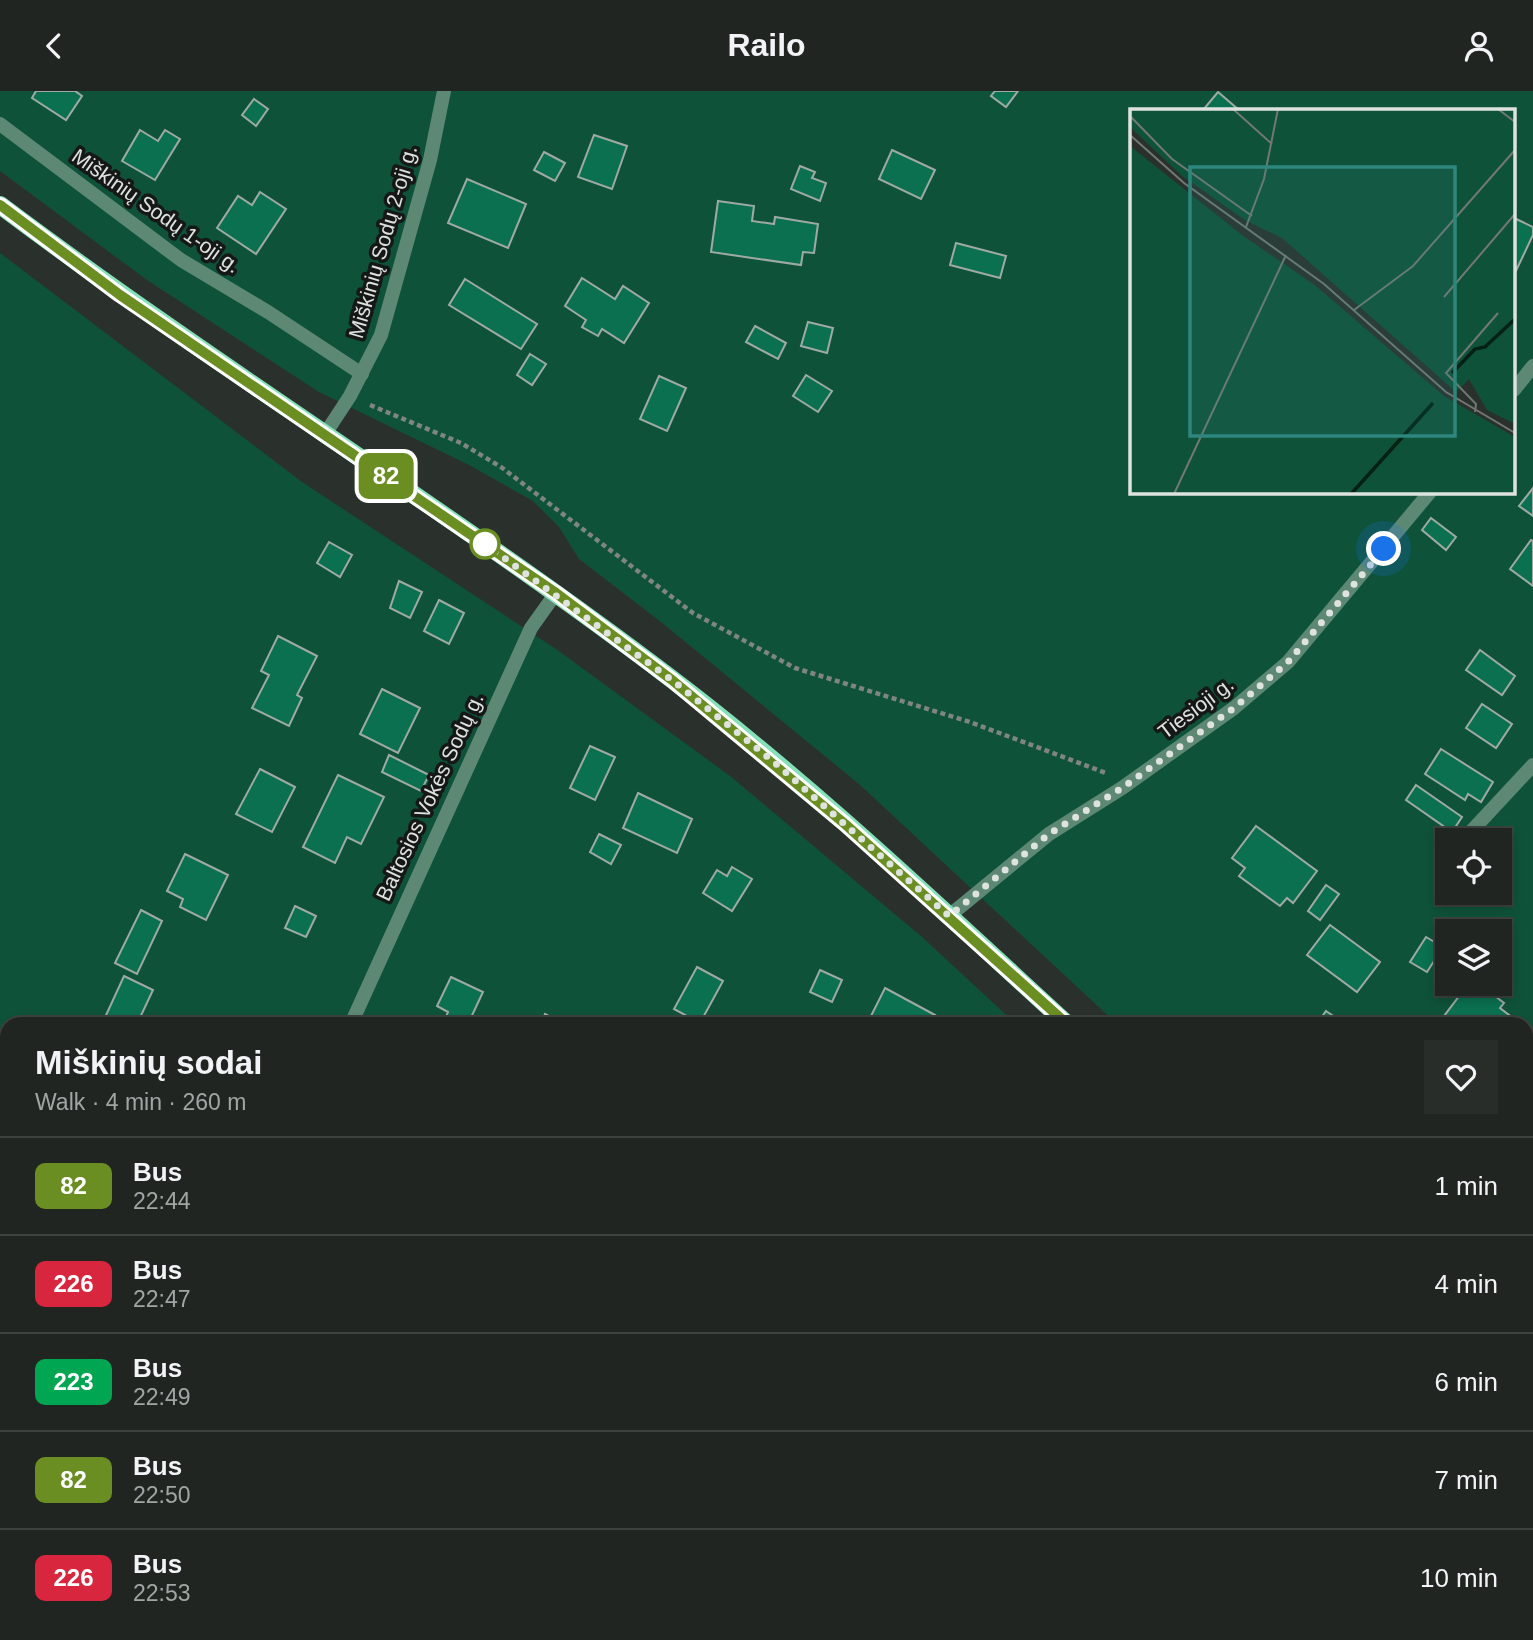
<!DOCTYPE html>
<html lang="en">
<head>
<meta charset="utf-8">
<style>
	:root { --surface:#202522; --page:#282d2a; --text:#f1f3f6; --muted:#a2a5a5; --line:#3d4240 }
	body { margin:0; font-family:Arial,sans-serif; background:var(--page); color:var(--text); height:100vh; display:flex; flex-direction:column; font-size:26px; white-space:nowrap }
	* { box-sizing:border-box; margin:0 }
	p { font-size:23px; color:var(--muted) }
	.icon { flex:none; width:38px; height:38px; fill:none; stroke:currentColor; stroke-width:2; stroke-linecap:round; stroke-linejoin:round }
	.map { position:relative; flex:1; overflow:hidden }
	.side { position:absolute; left:0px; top:926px; width:1533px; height:625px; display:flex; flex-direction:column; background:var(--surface); border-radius:21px 21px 0 0; box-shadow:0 4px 10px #0003,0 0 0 2px var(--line) }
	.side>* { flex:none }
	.badge { padding:0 14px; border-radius:10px; font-size:24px; line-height:46px }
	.buttons { position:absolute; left:1435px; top:737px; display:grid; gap:14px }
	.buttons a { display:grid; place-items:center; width:77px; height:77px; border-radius:0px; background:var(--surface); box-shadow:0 4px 10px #0003,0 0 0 2px var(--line); font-size:35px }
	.you { position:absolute; width:35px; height:35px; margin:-18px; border:5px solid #fff; border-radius:50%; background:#1a73e8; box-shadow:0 0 0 10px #1a73e833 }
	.map>.badge { position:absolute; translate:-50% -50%; box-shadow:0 0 0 4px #fff }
	.round { display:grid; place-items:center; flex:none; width:74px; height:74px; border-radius:0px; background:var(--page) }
	.headline { display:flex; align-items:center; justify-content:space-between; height:119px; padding:0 35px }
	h1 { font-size:33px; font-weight:600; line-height:52px }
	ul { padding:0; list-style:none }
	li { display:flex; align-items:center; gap:21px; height:98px; padding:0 35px; border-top:2px solid var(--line) }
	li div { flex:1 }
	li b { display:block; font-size:26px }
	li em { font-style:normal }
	li .badge { min-width:77px; font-weight:700; text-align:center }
	header { display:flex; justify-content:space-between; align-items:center; height:91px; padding:0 35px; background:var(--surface); font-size:32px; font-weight:600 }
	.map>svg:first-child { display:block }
</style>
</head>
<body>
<header><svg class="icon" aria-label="back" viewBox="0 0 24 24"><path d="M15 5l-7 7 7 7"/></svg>Railo<svg class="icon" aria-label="person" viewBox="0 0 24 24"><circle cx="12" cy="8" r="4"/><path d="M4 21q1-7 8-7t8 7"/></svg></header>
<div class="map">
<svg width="1533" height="1549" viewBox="0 0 1533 1549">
	<rect width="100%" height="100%" fill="#2a312d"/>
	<g fill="#0f523a" fill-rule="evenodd">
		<path d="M 0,0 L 1533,0 L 1533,1295 L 1526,1290 L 1526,933 L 1117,933 L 859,693 L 661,531 L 579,468 L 559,436 L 533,410 L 471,375 L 319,301 L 147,189 L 0,80 ZM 1132,19 L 1514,19 L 1514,401 L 1132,401 ZM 1447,749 L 1500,749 L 1500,802 L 1447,802 ZM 1447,840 L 1500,840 L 1500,892 L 1447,892 Z"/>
		<path d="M 0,162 L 302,391 L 556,558 L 730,685 L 922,846 L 1016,933 L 7,933 L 7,1544 L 1526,1544 L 1526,1362 L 1533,1367 L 1533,1549 L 0,1549 Z"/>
	</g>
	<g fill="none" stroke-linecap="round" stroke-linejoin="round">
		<g stroke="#002113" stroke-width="9">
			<path d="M 1526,1175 L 1533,1166"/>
			<path d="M 1226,1549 L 1231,1544"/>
		</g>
	</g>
	<g fill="#0a704f" stroke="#a0aaa5" stroke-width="2">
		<path d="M 36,0 L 75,0 L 82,5 L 66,29 L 32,7 Z"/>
		<path d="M 995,0 L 1018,0 L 1006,16 L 991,5 Z"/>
		<path d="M 1218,1 L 1239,19 L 1203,19 Z"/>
		<path d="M 254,8 L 268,18 L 256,35 L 242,24 Z"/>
		<path d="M 140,39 L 158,50 L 165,39 L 180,48 L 155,89 L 122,70 Z"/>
		<path d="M 594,44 L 627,55 L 612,98 L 578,86 Z"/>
		<path d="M 892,59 L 935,79 L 921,108 L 879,88 Z"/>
		<path d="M 544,61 L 565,72 L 555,90 L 534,79 Z"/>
		<path d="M 800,75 L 815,81 L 812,87 L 826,92 L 820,110 L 791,98 Z"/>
		<path d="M 467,88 L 526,113 L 508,157 L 448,132 Z"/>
		<path d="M 260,101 L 286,118 L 256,163 L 217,137 L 238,105 L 252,114 Z"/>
		<path d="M 718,110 L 754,115 L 752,130 L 774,133 L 775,126 L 818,133 L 814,162 L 803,161 L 801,174 L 711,161 Z"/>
		<path d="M 1514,127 L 1533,136 L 1533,144 L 1514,184 Z"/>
		<path d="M 956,152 L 1006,165 L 1000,187 L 950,174 Z"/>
		<path d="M 582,187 L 615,208 L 623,195 L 649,212 L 624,252 L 602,238 L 598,245 L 582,236 L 586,229 L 565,215 Z"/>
		<path d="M 465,188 L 537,233 L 521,258 L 449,214 Z"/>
		<path d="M 808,231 L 833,237 L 827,262 L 801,255 Z"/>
		<path d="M 755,235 L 786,252 L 778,268 L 746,251 Z"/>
		<path d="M 530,263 L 546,273 L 532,294 L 517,284 Z"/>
		<path d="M 806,284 L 832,300 L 818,321 L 793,305 Z"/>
		<path d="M 659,285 L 686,297 L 667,340 L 640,328 Z"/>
		<path d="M 1533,397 L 1533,425 L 1519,415 Z"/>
		<path d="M 1431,427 L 1456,446 L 1446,459 L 1422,439 Z"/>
		<path d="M 1531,449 L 1533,450 L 1533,495 L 1510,478 Z"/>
		<path d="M 329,451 L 352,464 L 340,486 L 317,472 Z"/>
		<path d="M 399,490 L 422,501 L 410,527 L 390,517 Z"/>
		<path d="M 439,509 L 464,522 L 449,553 L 424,540 Z"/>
		<path d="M 278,545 L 317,565 L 297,604 L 302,607 L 289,635 L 252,617 L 269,584 L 261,580 Z"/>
		<path d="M 1480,559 L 1515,585 L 1502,604 L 1466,579 Z"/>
		<path d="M 382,598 L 420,617 L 398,662 L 360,643 Z"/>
		<path d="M 1482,613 L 1512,633 L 1496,657 L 1466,637 Z"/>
		<path d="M 590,655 L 615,666 L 595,709 L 570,697 Z"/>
		<path d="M 1441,658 L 1493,691 L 1481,711 L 1468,703 L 1465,709 L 1425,683 Z"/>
		<path d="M 389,664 L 429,684 L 421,700 L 382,681 Z"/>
		<path d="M 260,678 L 295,696 L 272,741 L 236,723 Z"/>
		<path d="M 338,684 L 384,706 L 361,753 L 347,746 L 335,772 L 303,756 Z"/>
		<path d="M 1416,694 L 1462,726 L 1452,741 L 1406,709 Z"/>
		<path d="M 638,702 L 692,728 L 677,762 L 623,737 Z"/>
		<path d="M 1256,735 L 1317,780 L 1293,812 L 1287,807 L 1280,815 L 1239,785 L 1245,777 L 1232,767 Z"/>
		<path d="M 599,743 L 621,754 L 611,773 L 590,761 Z"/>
		<path d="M 185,763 L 228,784 L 206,829 L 180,816 L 183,808 L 167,800 Z"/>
		<path d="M 732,776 L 752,788 L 732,820 L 703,802 L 717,779 L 727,785 Z"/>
		<path d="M 1326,794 L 1339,803 L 1320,829 L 1308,820 Z"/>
		<path d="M 295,815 L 316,825 L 306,846 L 285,837 Z"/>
		<path d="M 141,819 L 162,830 L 137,883 L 115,872 Z"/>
		<path d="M 1330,834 L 1380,871 L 1357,901 L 1307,864 Z"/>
		<path d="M 1426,846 L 1443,856 L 1427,881 L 1410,871 Z"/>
		<path d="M 697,876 L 723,890 L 700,932 L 674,918 Z"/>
		<path d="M 820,879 L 842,889 L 832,911 L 810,901 Z"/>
		<path d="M 124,885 L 153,899 L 137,933 L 102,933 Z"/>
		<path d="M 451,886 L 483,901 L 468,933 L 443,933 L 448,921 L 437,915 Z"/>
		<path d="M 1469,892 L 1478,892 L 1504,912 L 1500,917 L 1513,927 L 1509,933 L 1438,933 Z"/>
		<path d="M 885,897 L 935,924 L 930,933 L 867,933 Z"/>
		<path d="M 1326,920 L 1345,933 L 1317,933 Z"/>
		<path d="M 545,923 L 564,933 L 541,933 Z"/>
		<path d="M 0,1217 L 7,1220 L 7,1242 L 0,1257 Z"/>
		<path d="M 7,1409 L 7,1432 L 0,1429 Z"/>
		<path d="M 0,1516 L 7,1519 L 7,1544 L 16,1544 L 13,1549 L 0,1549 Z"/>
		<path d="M 211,1544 L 255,1544 L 253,1549 L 208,1549 Z"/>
		<path d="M 716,1544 L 759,1544 L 757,1549 L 728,1549 Z"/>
	</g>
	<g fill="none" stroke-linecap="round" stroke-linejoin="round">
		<g stroke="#7f8581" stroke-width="4.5" stroke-dasharray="5 3.5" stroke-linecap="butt">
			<path d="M 370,314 L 461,352 L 501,376 L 693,522 L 795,577 L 970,631 L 1106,682"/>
			<path d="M 0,1336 L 7,1339"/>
			<path d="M 430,1544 L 441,1549"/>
		</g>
		<g stroke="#5d8874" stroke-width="14">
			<path d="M 0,33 L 181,169 L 268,221 L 362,283"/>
			<path d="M 1514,299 L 1533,275"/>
			<path d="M 325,343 L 350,305 L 381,244 L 430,69 L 444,0"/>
			<path d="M 1466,746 L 1533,674"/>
			<path d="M 949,825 L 1049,743 L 1122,697 L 1234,617 L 1288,571 L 1430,401"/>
			<path d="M 351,933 L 531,537 L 556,502"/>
			<path d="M 1526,1122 L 1533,1115"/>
			<path d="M 1526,1249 L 1533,1255"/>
			<path d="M 62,1549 L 65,1544"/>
		</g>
		<g stroke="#84e1b7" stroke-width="18">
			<path d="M 0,114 C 218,278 452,421 669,586 C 809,692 937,814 1067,933"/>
			<path d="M 1526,1331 L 1533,1336"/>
		</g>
	</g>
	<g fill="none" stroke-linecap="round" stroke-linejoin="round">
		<defs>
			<path id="line" d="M 0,114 L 120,204 L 556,502 L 672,589 L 845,733 L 1067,933"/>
		</defs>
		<use href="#line" stroke="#fff" stroke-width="16"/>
		<use href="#line" stroke="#6b8e23" stroke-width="10"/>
		<path stroke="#dee3e0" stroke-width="7" stroke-dasharray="0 12.6" d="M 485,453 L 672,589 L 774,671 L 949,825 L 1049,743 L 1122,697 L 1234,617 L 1288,571 L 1384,458"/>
	</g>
	<circle fill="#fff" stroke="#6b8e23" stroke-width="3.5" cx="485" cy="453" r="14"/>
	<g text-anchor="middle" stroke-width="7" stroke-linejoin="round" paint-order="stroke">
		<g font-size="21" fill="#dee3e0" stroke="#151817">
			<text transform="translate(156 120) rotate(35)" y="7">Miškinių Sodų 1-oji g.</text>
			<text transform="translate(383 151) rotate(-74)" y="7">Miškinių Sodų 2-oji g.</text>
			<text transform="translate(1196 617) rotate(-37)" y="7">Tiesioji g.</text>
			<text transform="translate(430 706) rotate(-65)" y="7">Baltosios Vokės Sodų g.</text>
		</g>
	</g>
	<g transform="translate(1130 18)">
		<rect width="385" height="385" fill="#2a312d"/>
		<path d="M 0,0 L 385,0 L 385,315 L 357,301 L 339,270 L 326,283 L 152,129 L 115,111 L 52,67 L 0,18 ZM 0,37 L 112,126 L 186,177 L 314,287 L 385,328 L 385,385 L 0,385 Z" fill="#0f523a"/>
		<path fill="none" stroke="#002113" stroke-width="3.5" d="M 322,264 L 345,240 L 355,238 L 385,210M 221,385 L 303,294"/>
		<path fill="none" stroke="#727875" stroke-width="2" d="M 103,0 L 142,35M 368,0 L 385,13M 0,7 L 42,50 L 122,107M 0,26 L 54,74 L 194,175 L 316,283 L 385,324M 116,118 L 134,70 L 148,0M 314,188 L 385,105M 224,201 L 283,157 L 385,41M 345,303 L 346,295 L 316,264 L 368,204M 44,385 L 156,146"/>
		<path fill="#2e867f" fill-opacity="0.15" stroke="#2e867f" stroke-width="3.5" d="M 60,58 L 325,58 L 325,327 L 60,327 Z"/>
		<rect width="385" height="385" fill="none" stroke="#dee3e0" stroke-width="3.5"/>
	</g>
</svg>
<div class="buttons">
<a><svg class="icon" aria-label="locate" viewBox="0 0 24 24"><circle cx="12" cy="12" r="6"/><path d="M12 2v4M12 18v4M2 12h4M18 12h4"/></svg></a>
<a><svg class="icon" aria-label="layers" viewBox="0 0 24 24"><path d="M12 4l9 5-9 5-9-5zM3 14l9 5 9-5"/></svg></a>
</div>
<div class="you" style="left:1384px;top:458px"></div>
<b class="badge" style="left:386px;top:385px;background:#6b8e23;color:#fff">82</b>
<section class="side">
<div class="headline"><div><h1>Miškinių sodai</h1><p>Walk · 4 min · 260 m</p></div><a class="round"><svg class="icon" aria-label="heart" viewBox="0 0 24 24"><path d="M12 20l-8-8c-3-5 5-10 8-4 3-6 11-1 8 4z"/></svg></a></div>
<ul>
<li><span class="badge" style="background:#6b8e23;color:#fff">82</span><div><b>Bus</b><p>22:44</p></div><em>1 min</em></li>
<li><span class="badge" style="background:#d7263d;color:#fff">226</span><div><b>Bus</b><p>22:47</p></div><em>4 min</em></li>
<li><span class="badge" style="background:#00a651;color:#fff">223</span><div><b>Bus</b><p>22:49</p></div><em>6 min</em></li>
<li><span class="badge" style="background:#6b8e23;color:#fff">82</span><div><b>Bus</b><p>22:50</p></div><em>7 min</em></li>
<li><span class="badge" style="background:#d7263d;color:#fff">226</span><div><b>Bus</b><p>22:53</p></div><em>10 min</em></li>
</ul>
</section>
</div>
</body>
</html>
